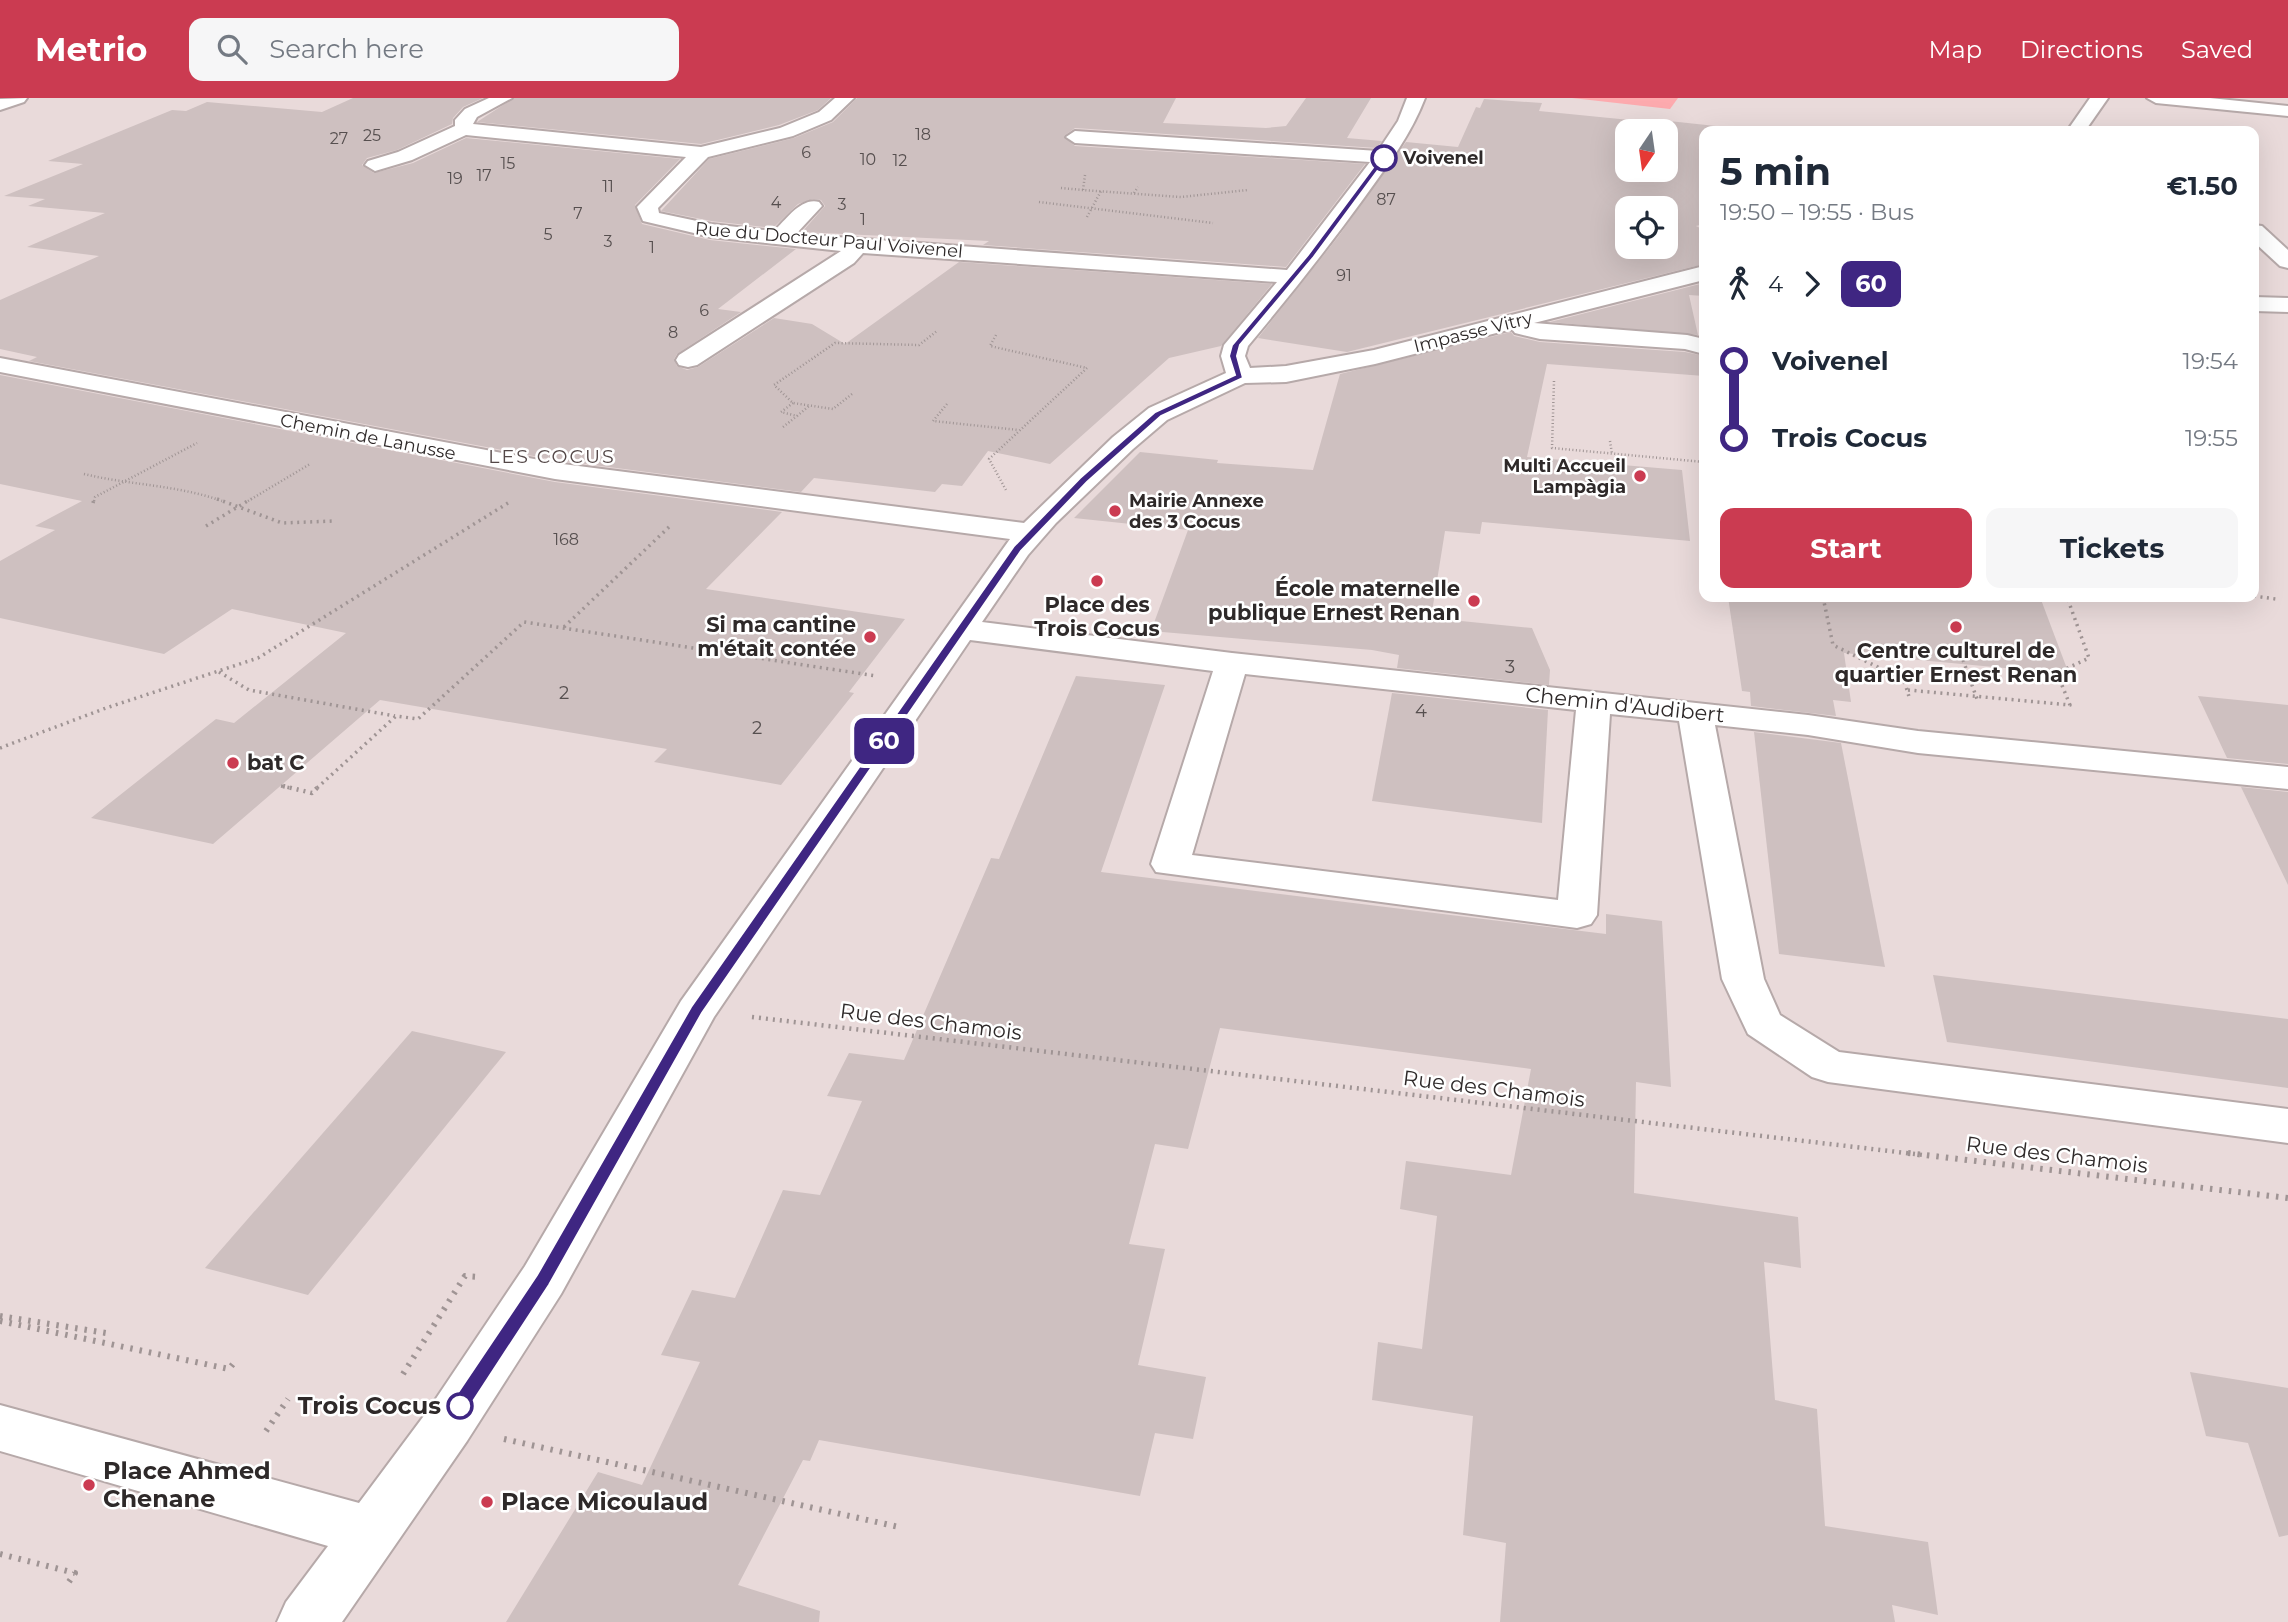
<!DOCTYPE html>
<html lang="en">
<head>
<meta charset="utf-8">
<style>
	:root { --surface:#fff; --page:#f6f6f7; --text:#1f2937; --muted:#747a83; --accent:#cb3b51 }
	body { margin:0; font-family:Montserrat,sans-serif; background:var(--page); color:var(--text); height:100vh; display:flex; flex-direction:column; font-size:26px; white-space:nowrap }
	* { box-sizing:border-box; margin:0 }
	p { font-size:23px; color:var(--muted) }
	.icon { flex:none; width:38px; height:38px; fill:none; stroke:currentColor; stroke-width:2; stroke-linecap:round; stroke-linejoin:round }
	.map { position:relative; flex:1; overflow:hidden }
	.drawer { position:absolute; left:1699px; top:28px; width:560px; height:476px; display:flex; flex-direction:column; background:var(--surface); border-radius:14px; box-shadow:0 7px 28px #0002 }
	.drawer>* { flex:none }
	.badge { padding:0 14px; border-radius:10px; font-size:24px; line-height:46px }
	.needle { width:46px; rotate:193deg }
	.buttons { position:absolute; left:1615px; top:21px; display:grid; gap:14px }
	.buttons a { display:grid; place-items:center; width:63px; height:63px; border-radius:14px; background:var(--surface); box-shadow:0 7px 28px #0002; font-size:35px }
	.map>.badge { position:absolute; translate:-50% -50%; box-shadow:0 0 0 4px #fff }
	.legs { display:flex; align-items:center; gap:10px; height:77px; padding:0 21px; font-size:23px }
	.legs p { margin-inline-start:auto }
	.head { display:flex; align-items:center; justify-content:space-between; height:119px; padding:0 21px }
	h1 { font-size:38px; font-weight:700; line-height:52px }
	.primary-button { display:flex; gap:14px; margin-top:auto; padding:14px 21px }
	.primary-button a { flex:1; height:80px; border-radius:14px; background:var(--accent); color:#fff; font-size:28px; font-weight:700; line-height:80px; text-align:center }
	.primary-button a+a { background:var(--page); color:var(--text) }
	ul { padding:0 21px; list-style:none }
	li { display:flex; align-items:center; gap:24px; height:77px; font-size:26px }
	li i { display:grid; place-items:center; width:10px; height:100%; margin:0 9px; background:currentColor }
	li i::after { content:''; width:18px; height:18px; margin:-9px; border:5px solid; border-radius:50%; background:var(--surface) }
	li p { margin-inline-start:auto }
	li:first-child i { background:linear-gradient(#0000 50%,currentColor 0) }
	li:last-child i { background:linear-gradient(currentColor 50%,#0000 0) }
	header { display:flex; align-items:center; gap:42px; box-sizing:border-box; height:98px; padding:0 35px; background:var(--accent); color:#fff }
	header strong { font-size:33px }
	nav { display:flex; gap:38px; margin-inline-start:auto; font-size:24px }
	.search { width:490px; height:63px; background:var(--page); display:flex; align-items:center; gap:18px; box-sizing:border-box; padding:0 24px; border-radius:14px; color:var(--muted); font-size:26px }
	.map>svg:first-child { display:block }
</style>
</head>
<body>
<header>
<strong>Metrio</strong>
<div class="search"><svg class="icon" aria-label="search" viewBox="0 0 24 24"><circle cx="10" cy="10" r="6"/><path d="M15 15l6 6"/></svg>Search here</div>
<nav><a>Map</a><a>Directions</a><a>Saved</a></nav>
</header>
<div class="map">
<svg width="2288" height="1524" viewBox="0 0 2288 1524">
	<rect width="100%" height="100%" fill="#e9dada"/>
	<path fill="#fdaaae" d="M 1572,0 L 1678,0 L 1670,11 Z"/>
	<g fill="#cec0c0" fill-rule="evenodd">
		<path d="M 353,0 L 483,0 L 463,9 L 453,20 L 452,26 L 397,52 L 367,60 L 362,67 L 374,75 L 413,65 L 466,40 L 680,61 L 635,107 L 642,126 L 710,142 L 796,151 L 718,211 L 741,214 L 677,256 L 674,261 L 677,268 L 687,272 L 698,269 L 774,220 L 812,226 L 845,246 L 959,164 L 1272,186 L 1221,248 L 1169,260 L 1050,366 L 988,353 L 962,388 L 942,386 L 935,394 L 814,380 L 801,394 L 555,362 L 29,263 L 37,259 L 0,251 L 0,202 L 99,158 L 27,149 L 105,115 L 28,108 L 45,101 L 4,98 L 83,66 L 48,63 L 172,12 L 186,13 L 207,4 L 322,14 Z"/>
		<path d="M 514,0 L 831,0 L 818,12 L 779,27 L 701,46 L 477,24 Z"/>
		<path d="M 857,0 L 1176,0 L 1163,25 L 1266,30 L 1286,28 L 1306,0 L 1371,0 L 1347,40 L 1382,43 L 1377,50 L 1075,30 L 1064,38 L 1075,48 L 1365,66 L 1286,169 L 983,147 L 989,143 L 802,134 L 825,108 L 821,102 L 813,101 L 798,106 L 773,130 L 711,123 L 661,113 L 709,61 L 794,40 L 833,24 Z"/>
		<path d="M 1484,1 L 1542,5 L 1539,13 L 1640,23 L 1662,33 L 1669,23 L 1725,29 L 1722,33 L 1704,33 L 1704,126 L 1696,128 L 1704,132 L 1704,166 L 1347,254 L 1258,240 L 1338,139 L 1406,44 L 1458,49 L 1476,9 L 1480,10 ZM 1628,33 L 1666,33 L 1666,72 L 1628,72 ZM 1628,110 L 1666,110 L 1666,149 L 1628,149 Z"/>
		<path d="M 1704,185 L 1704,198 L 1689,197 L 1698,237 L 1550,224 Z"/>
		<path d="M 1511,234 L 1514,238 L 1540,244 L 1685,254 L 1704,258 L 1704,278 L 1547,266 L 1527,359 L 1682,372 L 1690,443 L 1482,424 L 1480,436 L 1445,433 L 1431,520 L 1532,530 L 1550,572 L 1549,587 L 1397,570 L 1399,557 L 1372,552 L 1151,533 L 1188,432 L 1074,420 L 1140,354 L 1218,362 L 1217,365 L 1313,372 L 1340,276 Z"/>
		<path d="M 0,277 L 555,384 L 782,414 L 706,491 L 905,521 L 849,594 L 854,595 L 781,687 L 654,664 L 667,651 L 380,602 L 213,746 L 91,720 L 216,621 L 234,625 L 346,535 L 232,511 L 164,556 L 0,520 L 0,463 L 55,432 L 35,428 L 82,403 L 0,386 Z"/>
		<path d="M 1728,499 L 2040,499 L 2069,576 L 1844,555 L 1851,604 L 1833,602 L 1836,618 L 1751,608 L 1750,594 L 1742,593 Z"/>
		<path d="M 1076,578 L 1165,587 L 1101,774 L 1606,836 L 1606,816 L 1662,823 L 1671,989 L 1636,984 L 1634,1095 L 1798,1119 L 1801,1170 L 1764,1164 L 1775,1302 L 1817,1311 L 1825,1428 L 1928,1444 L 1938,1517 L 1892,1507 L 1895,1524 L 1500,1524 L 1506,1445 L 1463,1437 L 1473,1318 L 1372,1302 L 1378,1244 L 1422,1251 L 1437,1118 L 1400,1111 L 1406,1063 L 1511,1077 L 1531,971 L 1220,930 L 1188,1051 L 1155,1046 L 1129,1146 L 1165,1151 L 1138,1267 L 1206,1279 L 1193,1341 L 1155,1335 L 1140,1398 L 819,1342 L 810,1363 L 803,1362 L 738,1487 L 820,1513 L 819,1524 L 506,1524 L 598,1374 L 642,1387 L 700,1264 L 661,1257 L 692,1192 L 735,1200 L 783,1092 L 820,1097 L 862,1003 L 827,998 L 849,955 L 904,962 L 991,760 L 999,761 Z"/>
		<path d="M 1392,595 L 1548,612 L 1542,725 L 1372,703 Z"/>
		<path d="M 2198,598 L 2288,607 L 2288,666 L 2227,660 Z"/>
		<path d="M 1754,634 L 1841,645 L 1885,869 L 1779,856 Z"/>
		<path d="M 2241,689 L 2288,694 L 2288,787 Z"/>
		<path d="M 1933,877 L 2288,921 L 2288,990 L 1947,944 Z"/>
		<path d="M 412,933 L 506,954 L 308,1197 L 205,1170 Z"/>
		<path d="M 2190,1274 L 2288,1290 L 2288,1437 L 2279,1439 L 2248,1345 L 2206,1338 Z"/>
	</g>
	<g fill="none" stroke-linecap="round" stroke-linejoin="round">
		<defs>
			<g id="minor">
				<path d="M 27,0 L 24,4 L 0,12 L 0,1 Z"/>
				<path d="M 489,0 L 512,0 L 477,19 L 473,26 L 701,49 L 780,30 L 819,14 L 835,0 L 854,0 L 831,22 L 793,38 L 708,59 L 658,110 L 659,115 L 711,126 L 774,133 C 786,122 801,99 819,104 L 822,108 L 796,136 L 1287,172 L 1370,64 L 1075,45 L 1066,39 L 1075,33 L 1378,53 L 1398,23 L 1407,0 L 1425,0 C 1411,37 1387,68 1364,100 C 1327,151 1288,200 1248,248 L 1245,258 L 1250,270 L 1286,268 L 1374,252 L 1704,168 L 1704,182 L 1534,225 L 1687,237 L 1704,241 L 1704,256 L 1685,251 L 1540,241 L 1515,235 L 1512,231 L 1375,266 L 1286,284 L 1245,285 L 1167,322 L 1133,351 L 1056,425 L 1028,457 L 982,524 L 1232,555 L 1808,617 L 1918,633 L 2288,669 L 2288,691 L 1918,655 L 1808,637 L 1715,627 L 1764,881 L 1780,917 L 1839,954 L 2288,1011 L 2288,1045 L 1828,984 L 1812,979 L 1748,936 L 1722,881 L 1679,623 L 1610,616 L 1597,817 L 1591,826 L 1577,830 L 1156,774 L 1151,766 L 1213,573 L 970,542 L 714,919 L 561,1196 L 467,1343 L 342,1524 L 277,1524 L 286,1504 L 328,1448 L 0,1353 L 0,1307 L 359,1405 L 429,1311 L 525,1168 L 681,903 L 1010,441 L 555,381 L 0,274 L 0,260 L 555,365 L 1024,425 L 1113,339 L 1149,310 L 1226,275 L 1221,258 L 1224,247 L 1277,184 L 863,155 L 854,165 L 697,267 L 688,269 L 679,267 L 676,262 L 679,257 L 841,153 L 711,139 L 643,123 L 637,109 L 686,59 L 466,37 L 412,62 L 375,73 L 365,67 L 368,63 L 398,54 L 455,28 L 455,22 L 465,11 ZM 1245,576 L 1576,612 L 1558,802 L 1192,757 Z"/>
				<path d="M 2090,0 L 2108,0 L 2085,33 L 2067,33 Z"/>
				<path d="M 2147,0 L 2210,0 L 2288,8 L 2288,18 L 2156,5 Z"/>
				<path d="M 2254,127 L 2262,128 L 2288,152 L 2288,170 L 2280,168 L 2254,144 Z"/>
				<path d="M 2254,199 L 2288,200 L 2288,214 L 2254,213 Z"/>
			</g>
		</defs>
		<use href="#minor" stroke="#b6a9a9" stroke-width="4"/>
		<g stroke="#9f9494" stroke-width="2.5" stroke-dasharray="1 2.5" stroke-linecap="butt">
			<path d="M 1085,77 L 1083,92 L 1181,99 L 1248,92"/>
			<path d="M 1061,90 L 1083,92"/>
			<path d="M 1134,95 L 1138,89"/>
			<path d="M 1039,104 L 1213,125"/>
			<path d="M 1087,119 L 1101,93"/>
			<path d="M 996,237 L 990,248 L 1087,270 L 989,361 L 1006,392"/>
			<path d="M 1554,283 L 1552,350 L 1704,364"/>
			<path d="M 852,296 L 833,311 L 793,305 L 774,287 L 835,245 L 919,247 L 937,233"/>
			<path d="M 793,305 L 781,314 L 797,318 L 809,308"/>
			<path d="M 947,306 L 933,323 L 1019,332"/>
			<path d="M 783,329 L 797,318"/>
			<path d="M 1610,343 L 1612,356"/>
			<path d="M 84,376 C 129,387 178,387 222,403"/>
			<path d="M 94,403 L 95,399 L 197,345"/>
			<path d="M 248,403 L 310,366"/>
		</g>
		<g stroke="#9f9494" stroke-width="3.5" stroke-dasharray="2 4.5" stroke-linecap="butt">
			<path d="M 217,401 L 282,425 L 333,423"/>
			<path d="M 93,405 L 94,401"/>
			<path d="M 206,428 L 251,401"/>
			<path d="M 2254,498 L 2276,501"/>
			<path d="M 1823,499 L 1833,547 L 1904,582 L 1910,602"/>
			<path d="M 564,529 L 669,429"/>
			<path d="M 1963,562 L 1977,601"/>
			<path d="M 219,574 L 249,592 L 395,618"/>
			<path d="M 1908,592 L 2070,607 L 2057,575 L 2089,560 L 2067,499"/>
			<path d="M 0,650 L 106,610 L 258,560 L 508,405"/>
			<path d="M 281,688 L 291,690"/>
			<path d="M 317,690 L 396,618 L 418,621 L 524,524 L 876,578"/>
		</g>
		<g stroke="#9f9494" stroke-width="4.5" stroke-dasharray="2 5" stroke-linecap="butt">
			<path d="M 283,688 L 312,695 L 319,688"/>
			<path d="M 752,919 L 1923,1057"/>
		</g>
		<g stroke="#9f9494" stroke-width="6" stroke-dasharray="2.5 7" stroke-linecap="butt">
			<path d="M 1908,1055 L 2288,1100"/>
			<path d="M 0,1218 L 112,1236"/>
			<path d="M 0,1223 L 229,1271 L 237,1261"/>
			<path d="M 403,1276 L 465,1178 L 480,1179"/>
			<path d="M 266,1333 L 288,1301"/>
			<path d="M 504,1341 L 899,1429"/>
			<path d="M 0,1456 L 75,1475 L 66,1488"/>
		</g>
		<use href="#minor" fill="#fff" fill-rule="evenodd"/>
	</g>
	<path fill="#3f2682" stroke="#fff" stroke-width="2" d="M 1381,59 L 1387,60 L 1313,160 L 1240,247 L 1237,258 L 1243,280 L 1161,318 L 1087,384 L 1021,453 L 702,915 L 549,1187 L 466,1314 L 460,1316 L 453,1314 L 450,1308 L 453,1302 L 537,1177 L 691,909 L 1014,448 L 1080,380 L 1155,314 L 1235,277 L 1229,258 L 1232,247 L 1308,157 Z"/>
	<g fill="#fff" stroke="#3f2682" stroke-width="3.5">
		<circle cx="1384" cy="60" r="12"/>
		<circle cx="460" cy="1308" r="12"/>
	</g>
	<g fill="#cb3b51" stroke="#fff" stroke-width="2.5">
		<circle cx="1640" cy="378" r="7"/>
		<circle cx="1115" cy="413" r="7"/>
		<circle cx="1097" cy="483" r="7"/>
		<circle cx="1474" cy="503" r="7"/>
		<circle cx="1956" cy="529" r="7"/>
		<circle cx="870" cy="539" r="7"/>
		<circle cx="233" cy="665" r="7"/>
		<circle cx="89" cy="1387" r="7"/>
		<circle cx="487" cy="1404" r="7"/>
	</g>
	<g text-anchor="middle" stroke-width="5" stroke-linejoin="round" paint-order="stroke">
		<g font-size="16" fill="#564f4f">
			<text x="923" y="42">18</text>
			<text x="372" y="43">25</text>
			<text x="339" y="46">27</text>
			<text x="806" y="60">6</text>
			<text x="868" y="67">10</text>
			<text x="900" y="68">12</text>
			<text x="508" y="71">15</text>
			<text x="484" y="83">17</text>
			<text x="455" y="86">19</text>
			<text x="608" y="94">11</text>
			<text x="1386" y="107">87</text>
			<text x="776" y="110">4</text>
			<text x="842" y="112">3</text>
			<text x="578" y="121">7</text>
			<text x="863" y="127">1</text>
			<text x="548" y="142">5</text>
			<text x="608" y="149">3</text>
			<text x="652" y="155">1</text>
			<text x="1344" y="183">91</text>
			<text x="704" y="218">6</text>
			<text x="673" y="240">8</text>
			<text x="566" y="447">168</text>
		</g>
		<g font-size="18" font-weight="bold" fill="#2e2929" stroke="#fff" text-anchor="start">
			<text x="1403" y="66">Voivenel</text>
		</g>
		<g font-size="18" fill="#2e2929" stroke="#fff">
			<text transform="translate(829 142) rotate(5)" y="6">Rue du Docteur Paul Voivenel</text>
			<text transform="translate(1473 234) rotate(-14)" y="6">Impasse Vitry</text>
			<text transform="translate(368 339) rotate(11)" y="6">Chemin de Lanusse</text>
		</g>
		<g font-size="18" font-weight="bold" fill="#2e2929" stroke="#fff" text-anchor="end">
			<text x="1626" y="374">Multi Accueil<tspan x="1626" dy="21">Lampàgia</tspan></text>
			<text x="1129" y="409" text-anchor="start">Mairie Annexe<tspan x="1129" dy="21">des 3 Cocus</tspan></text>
		</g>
		<g font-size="18" fill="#564f4f">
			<text x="1510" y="575">3</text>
			<text x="564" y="601">2</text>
			<text x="1421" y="619">4</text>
			<text x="757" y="636">2</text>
		</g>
		<g font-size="19" letter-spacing="2" fill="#534747" stroke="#fff">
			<text x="552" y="365">LES COCUS</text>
		</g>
		<g font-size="21" font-weight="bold" fill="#2e2929" stroke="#fff" text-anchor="end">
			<text x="1460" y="498">École maternelle<tspan x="1460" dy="24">publique Ernest Renan</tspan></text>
			<text x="1097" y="514" text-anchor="middle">Place des<tspan x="1097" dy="24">Trois Cocus</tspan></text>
			<text x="856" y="534">Si ma cantine<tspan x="856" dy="24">m'était contée</tspan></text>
			<text x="1956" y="560" text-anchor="middle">Centre culturel de<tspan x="1956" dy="24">quartier Ernest Renan</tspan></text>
			<text x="247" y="672" text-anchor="start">bat C</text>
		</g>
		<g font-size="21" fill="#2e2929" stroke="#fff">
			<text transform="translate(1625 607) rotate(6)" y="7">Chemin d'Audibert</text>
			<text transform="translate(931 924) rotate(7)" y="7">Rue des Chamois</text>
			<text transform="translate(1494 991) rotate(7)" y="7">Rue des Chamois</text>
			<text transform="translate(2057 1057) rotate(7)" y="7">Rue des Chamois</text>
		</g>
		<g font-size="24" font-weight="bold" fill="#2e2929" stroke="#fff" text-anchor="end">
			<text x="441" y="1316">Trois Cocus</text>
		</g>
		<g font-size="24" font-weight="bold" fill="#2e2929" stroke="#fff" text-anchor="start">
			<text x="103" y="1381">Place Ahmed<tspan x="103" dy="28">Chenane</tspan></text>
			<text x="501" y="1412">Place Micoulaud</text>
		</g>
	</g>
</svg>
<div class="buttons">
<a><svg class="needle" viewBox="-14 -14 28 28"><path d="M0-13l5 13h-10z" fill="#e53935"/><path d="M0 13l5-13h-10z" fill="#747a83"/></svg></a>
<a><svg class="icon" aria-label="locate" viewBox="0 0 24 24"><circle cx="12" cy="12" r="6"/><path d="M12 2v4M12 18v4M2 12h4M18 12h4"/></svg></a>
</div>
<b class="badge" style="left:884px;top:643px;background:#3f2682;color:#fff">60</b>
<section class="drawer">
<div class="head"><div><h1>5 min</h1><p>19:50 – 19:55 · Bus</p></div><b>€1.50</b></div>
<div class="legs"><svg class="icon" aria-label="walk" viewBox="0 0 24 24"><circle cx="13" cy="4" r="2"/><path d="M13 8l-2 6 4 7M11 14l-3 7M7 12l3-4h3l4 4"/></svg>4<svg class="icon" aria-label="forward" viewBox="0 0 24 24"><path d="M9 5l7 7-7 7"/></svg><b class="badge" style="background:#3f2682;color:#fff">60</b></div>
<ul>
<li><i style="color:#3f2682"></i><b>Voivenel</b><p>19:54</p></li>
<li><i style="color:#3f2682"></i><b>Trois Cocus</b><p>19:55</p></li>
</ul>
<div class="primary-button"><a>Start</a><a>Tickets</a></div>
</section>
</div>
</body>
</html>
